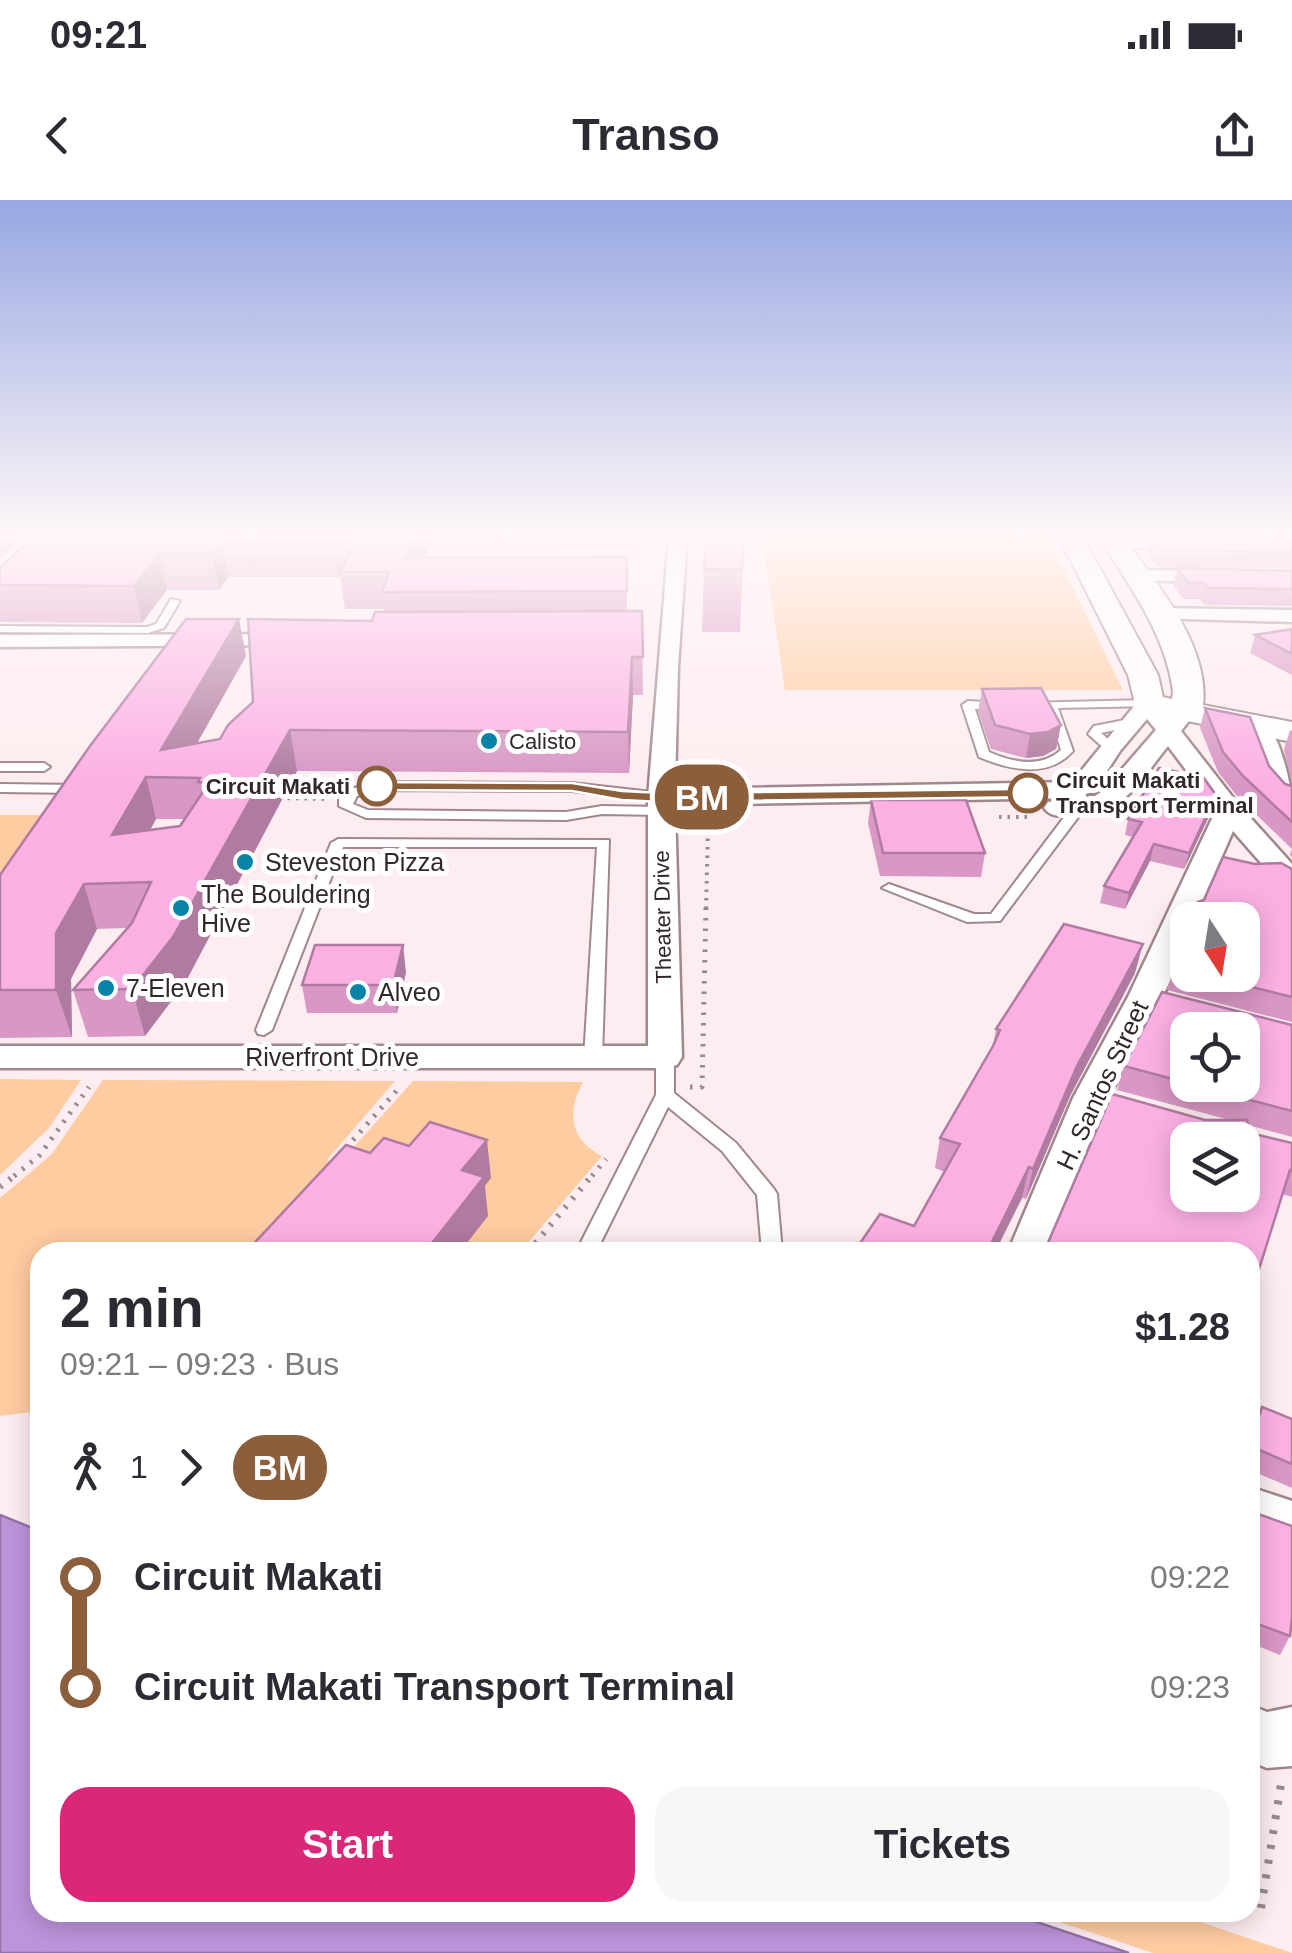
<!DOCTYPE html>
<html lang="en">
<head>
<meta charset="utf-8">
<style>
	:root { --surface:#fff; --page:#f7f7f7; --text:#2b2b33; --muted:#7c7c81; --accent:#db2777 }
	body { margin:0; font-family:Helvetica,sans-serif; background:var(--page); color:var(--text); height:100vh; display:flex; flex-direction:column; font-size:38px; white-space:nowrap }
	* { box-sizing:border-box; margin:0 }
	p { font-size:32px; color:var(--muted) }
	.icon { flex:none; width:55px; height:55px; fill:none; stroke:currentColor; stroke-width:2; stroke-linecap:round; stroke-linejoin:round }
	.map { position:relative; flex:1; overflow:hidden }
	.side { position:absolute; left:30px; top:1042px; width:1230px; height:680px; display:flex; flex-direction:column; background:var(--surface); border-radius:30px; box-shadow:0 5px 25px #0003 }
	.side>* { flex:none }
	.badge { padding:0 20px; border-radius:32px; font-size:35px; line-height:65px }
	.needle { width:65px; rotate:168deg }
	.tools { position:absolute; left:1170px; top:702px; display:grid; gap:20px }
	.tools a { display:grid; place-items:center; width:90px; height:90px; border-radius:20px; background:var(--surface); box-shadow:0 5px 25px #0003; font-size:50px }
	.map>.badge { position:absolute; translate:-50% -50%; box-shadow:0 0 0 5px #fff }
	.legs { display:flex; align-items:center; gap:15px; height:110px; padding:0 30px; font-size:32px }
	.legs p { margin-inline-start:auto }
	.overview { display:flex; align-items:center; justify-content:space-between; height:170px; padding:0 30px }
	h1 { font-size:55px; font-weight:700; line-height:75px }
	.cta { display:flex; gap:20px; margin-top:auto; padding:20px 30px }
	.cta a { flex:1; height:115px; border-radius:30px; background:var(--accent); color:#fff; font-size:40px; font-weight:700; line-height:115px; text-align:center }
	.cta a+a { background:var(--page); color:var(--text) }
	ul { padding:0 30px; list-style:none }
	li { display:flex; align-items:center; gap:35px; height:110px; font-size:38px }
	li i { display:grid; place-items:center; width:15px; height:100%; margin:0 12px; background:currentColor }
	li i::after { content:''; width:25px; height:25px; margin:-12px; border:8px solid; border-radius:50%; background:var(--surface) }
	li p { margin-inline-start:auto }
	li:first-child i { background:linear-gradient(#0000 50%,currentColor 0) }
	li:last-child i { background:linear-gradient(currentColor 50%,#0000 0) }
	.status { display:flex; justify-content:space-between; align-items:center; height:70px; padding:0 50px; background:var(--surface); direction:ltr }
	.status svg { height:28px; fill:currentColor }
	header { display:flex; justify-content:space-between; align-items:center; height:130px; padding:0 30px; background:var(--surface); font-size:45px; font-weight:700 }
	.map>svg:first-child { display:block }
</style>
</head>
<body>
<div class="status"><b>09:21</b><svg viewBox="0 0 49 12"><path d="M0 12V9h3v3zM5 12V6h3v6zM10 12V3h3v9zM15 12V0h3v12zM26 1h20v11H26zM47 4h2v5h-2z"/></svg></div>
<header><svg class="icon" aria-label="back" viewBox="0 0 24 24"><path d="M15 5l-7 7 7 7"/></svg>Transo<svg class="icon" aria-label="share" viewBox="0 0 24 24"><path d="M12 15V3M7 8l5-5 5 5M5 13v7h14v-7"/></svg></header>
<div class="map">
<svg width="1292" height="1753" viewBox="0 0 1292 1753">
	<rect width="100%" height="100%" fill="#feedf0"/>
	<g fill="#ffcca1">
		<path d="M 762,337 L 1048,337 L 1123,490 L 785,490 Z"/>
		<path d="M 0,615 L 44,615 L 0,675 Z"/>
		<path d="M 0,879 L 81,880 L 49,928 L 0,975 Z"/>
		<path d="M 103,880 L 395,881 L 327,960 L 353,972 L 277,1052 L 40,1052 L 40,1211 L 0,1216 L 0,998 L 52,954 Z"/>
		<path d="M 413,881 L 583,882 C 567,912 569,939 602,956 L 520,1052 L 460,1052 L 487,1016 L 466,1009 L 490,978 L 344,958 Z"/>
		<path d="M 1032,1713 L 1174,1713 L 1292,1753 L 1153,1753 Z"/>
	</g>
	<path fill="#bd93da" stroke="#9373a5" stroke-width="2.5" d="M 0,1315 L 40,1331 L 40,1712 L 1007,1712 L 1129,1753 L 0,1753 Z"/>
	<g fill="none" stroke-linecap="round" stroke-linejoin="round">
		<defs>
			<g id="lane">
				<path d="M 171,399 L 180,401 L 164,428 L 148,433 L 0,432 L 0,426 L 147,427 L 156,424 Z"/>
				<path d="M 1148,500 L 1152,502 L 1152,506 L 1058,508 L 1073,551 C 1048,579 1010,570 979,557 L 962,505 L 968,501 L 1005,503 L 1005,507 L 1001,509 L 975,509 L 989,552 C 1012,562 1040,569 1061,550 L 1048,508 L 1023,507 L 1023,503 Z"/>
				<path d="M 1135,518 L 1141,522 L 1139,525 L 1101,533 L 1114,544 L 1114,550 L 1106,550 L 1088,534 L 1094,526 Z"/>
				<path d="M 0,563 L 44,563 L 50,567 L 44,571 L 0,571 Z"/>
				<path d="M 377,582 L 572,583 L 661,593 L 668,597 L 661,601 L 572,591 L 378,590 L 357,596 L 353,604 L 368,610 L 566,612 L 602,606 L 661,607 L 668,611 L 661,615 L 602,614 L 566,620 L 366,618 L 339,606 L 339,599 L 347,590 Z"/>
				<path d="M 0,584 L 80,585 L 87,589 L 80,593 L 0,592 Z"/>
				<path d="M 1079,591 L 1086,595 L 1085,608 L 1000,721 L 967,722 L 882,688 L 889,684 L 974,714 L 991,714 L 1071,608 L 1072,595 Z"/>
				<path d="M 338,639 L 609,640 L 602,858 L 599,862 L 593,863 L 584,858 L 597,647 L 343,647 L 272,830 L 264,835 L 258,834 L 256,830 L 331,643 Z"/>
				<path d="M 665,852 L 674,857 L 674,893 L 736,943 L 774,989 L 777,994 L 782,1052 L 762,1052 L 757,995 L 722,951 L 668,907 L 596,1052 L 576,1052 L 656,895 L 656,857 Z"/>
			</g>
			<g id="street">
				<path d="M 669,337 L 687,337 L 678,467 L 675,589 L 1072,582 L 1140,499 C 1155,495 1160,503 1169,515 L 1175,508 L 1191,508 L 1195,513 L 1181,531 L 1238,604 L 1292,664 L 1292,690 L 1282,687 L 1233,631 L 1194,720 L 1188,720 C 1188,765 1131,851 1110,895 C 1086,946 1069,1000 1048,1052 L 1008,1052 L 1073,898 L 1128,797 L 1216,610 L 1168,546 C 1133,589 1131,608 1073,614 C 1060,616 1052,618 1044,608 L 1048,602 L 1095,596 L 1104,590 L 1156,530 L 1147,519 L 1120,551 L 1094,591 L 1076,598 L 675,605 L 682,857 L 677,865 L 665,868 L 0,868 L 0,846 L 648,846 L 648,597 Z"/>
				<path d="M 1116,338 L 1292,340 L 1292,352 L 1110,347 L 1107,343 Z"/>
				<path d="M 1135,370 L 1292,372 L 1292,384 L 1128,380 L 1125,376 Z"/>
				<path d="M 1159,408 L 1292,410 L 1292,422 L 1152,418 L 1149,414 Z"/>
				<path d="M 295,434 L 303,435 L 306,440 L 303,445 L 0,447 L 0,435 Z"/>
				<path d="M 1256,517 C 1278,522 1292,585 1292,606 C 1261,598 1254,550 1244,524 Z"/>
				<path d="M 1250,1287 L 1292,1301 L 1292,1345 L 1250,1329 Z"/>
				<path d="M 1250,1505 L 1267,1512 L 1292,1507 L 1292,1566 L 1267,1568 L 1250,1561 Z"/>
			</g>
			<path id="secondary" d="M 1059,337 L 1083,337 L 1158,475 L 1163,497 L 1172,499 L 1173,491 C 1165,432 1129,386 1099,337 L 1123,337 C 1156,382 1210,446 1203,505 L 1292,522 L 1292,542 L 1137,511 L 1128,475 Z"/>
		</defs>
		<use href="#lane" stroke="#9f878b" stroke-width="4"/>
		<use href="#street" stroke="#9f878b" stroke-width="5"/>
		<use href="#secondary" stroke="#9f878b" stroke-width="4"/>
		<g stroke="#978a8c" stroke-width="4" stroke-dasharray="2.5 6" stroke-linecap="butt">
			<path d="M 279,598 L 328,599"/>
			<path d="M 999,617 L 1033,617"/>
			<path d="M 706,709 L 708,628"/>
		</g>
		<g stroke="#978a8c" stroke-width="5" stroke-dasharray="2.5 8" stroke-linecap="butt">
			<path d="M 690,887 L 702,887 L 706,706"/>
			<path d="M 346,948 L 399,888"/>
			<path d="M 14,976 L 39,956 L 89,887"/>
			<path d="M 592,976 L 606,959"/>
		</g>
		<g stroke="#978a8c" stroke-width="6" stroke-dasharray="2.5 9" stroke-linecap="butt">
			<path d="M 0,987 L 18,973"/>
			<path d="M 528,1052 L 594,973"/>
		</g>
		<path stroke="#978a8c" stroke-width="8" stroke-dasharray="4 11" stroke-linecap="butt" d="M 1261,1708 L 1282,1578"/>
		<use href="#lane" fill="#fff" fill-rule="evenodd"/>
		<use href="#street" fill="#fff" fill-rule="evenodd"/>
		<use href="#secondary" fill="#fff" fill-rule="evenodd"/>
	</g>
	<g fill="#d897c4" fill-rule="evenodd">
		<path d="M 33,337 L 638,337 L 638,347 L 431,345 L 425,358 L 627,357 L 627,411 L 642,411 L 643,495 L 633,495 L 629,573 L 297,571 L 185,783 L 145,836 L 88,837 L 73,790 L 127,728 L 97,729 L 71,779 L 72,837 L 0,838 L 0,675 L 239,419 L 246,456 L 197,543 L 220,539 L 385,412 L 384,409 L 345,409 L 340,377 L 228,377 L 219,390 L 167,390 L 142,423 L 0,422 L 0,368 ZM 156,619 L 184,619 L 180,626 L 150,630 Z"/>
		<path d="M 744,337 L 740,432 L 702,432 L 704,369 Z"/>
		<path d="M 1150,337 L 1292,340 L 1292,368 L 1157,367 L 1146,352 Z"/>
		<path d="M 1177,368 L 1292,371 L 1292,406 L 1204,405 L 1200,399 L 1183,399 L 1173,385 Z"/>
		<path d="M 1292,429 L 1292,475 L 1250,453 L 1255,435 Z"/>
		<path d="M 982,489 L 1061,525 L 1056,549 L 1043,556 L 1026,558 L 991,549 L 978,512 Z"/>
		<path d="M 1205,508 L 1269,566 L 1285,584 L 1292,586 L 1292,657 L 1290,655 L 1292,649 L 1237,596 L 1218,572 L 1200,528 Z"/>
		<path d="M 1290,530 L 1292,531 L 1292,583 L 1284,550 Z"/>
		<path d="M 1216,595 L 1212,610 L 1184,669 L 1150,661 L 1125,709 L 1100,703 L 1104,686 L 1133,637 L 1125,635 L 1128,619 Z"/>
		<path d="M 871,600 L 985,653 L 981,677 L 880,676 L 868,623 Z"/>
		<path d="M 1255,664 L 1292,669 L 1292,822 L 1167,790 L 1174,767 L 1188,737 L 1188,775 L 1242,775 L 1242,720 L 1193,720 L 1198,702 L 1204,700 Z"/>
		<path d="M 406,772 L 397,813 L 307,813 L 302,785 Z"/>
		<path d="M 1135,773 L 1070,896 L 1026,999 L 1022,998 L 995,1052 L 854,1052 L 914,1026 L 945,972 L 935,968 L 940,938 L 993,846 L 996,829 Z"/>
		<path d="M 1162,792 L 1292,825 L 1292,937 L 1248,925 L 1250,933 L 1292,943 L 1292,997 L 1282,994 L 1250,1098 L 1250,1052 L 1044,1052 L 1112,894 L 1205,920 L 1230,920 L 1117,890 L 1124,866 ZM 1188,830 L 1242,830 L 1242,885 L 1188,885 ZM 1188,940 L 1242,940 L 1242,995 L 1188,995 Z"/>
		<path d="M 1262,1207 L 1292,1219 L 1292,1288 L 1250,1270 L 1250,1235 Z"/>
		<path d="M 1250,1303 L 1290,1436 L 1280,1455 L 1250,1443 Z"/>
	</g>
	<g fill="#b07ba0">
		<path d="M 0,337 L 24,337 L 0,359 Z"/>
		<path d="M 415,337 L 431,337 L 431,345 L 410,392 L 404,358 Z"/>
		<path d="M 221,342 L 228,377 L 219,390 L 212,354 Z"/>
		<path d="M 159,354 L 167,390 L 142,423 L 134,386 Z"/>
		<path d="M 239,419 L 246,456 L 178,577 L 161,550 Z"/>
		<path d="M 632,457 L 633,495 L 629,573 L 628,532 Z"/>
		<path d="M 1061,525 L 1056,549 L 1043,556 L 1026,558 L 1030,534 Z"/>
		<path d="M 290,530 L 297,571 L 185,783 L 145,836 L 132,789 Z"/>
		<path d="M 146,577 L 156,619 L 124,678 L 112,635 Z"/>
		<path d="M 1216,595 L 1212,610 L 1184,669 L 1189,653 Z"/>
		<path d="M 1154,644 L 1150,661 L 1125,709 L 1129,693 Z"/>
		<path d="M 84,684 L 97,729 L 71,779 L 72,837 L 56,790 L 56,733 Z"/>
		<path d="M 1143,744 L 1135,773 L 1070,896 L 1026,999 L 1033,969 L 1077,866 Z"/>
		<path d="M 403,745 L 406,772 L 397,813 L 393,785 Z"/>
		<path d="M 487,940 L 491,978 L 485,986 L 488,1016 L 460,1052 L 425,1052 L 462,970 Z"/>
		<path d="M 1029,967 L 1022,998 L 995,1052 L 987,1052 Z"/>
	</g>
	<g fill="#fbb0e4" stroke="#b07ba0" stroke-width="2.5" fill-rule="evenodd">
		<path d="M 33,337 L 415,337 L 404,358 L 627,357 L 627,391 L 382,392 L 389,372 L 340,372 L 356,341 L 221,342 L 212,354 L 159,354 L 134,386 L 0,385 L 0,368 Z"/>
		<path d="M 707,337 L 744,337 L 742,370 L 704,369 Z"/>
		<path d="M 1150,337 L 1292,340 L 1292,352 L 1160,350 Z"/>
		<path d="M 1177,368 L 1292,371 L 1292,389 L 1208,388 L 1204,383 L 1187,382 Z"/>
		<path d="M 642,411 L 643,457 L 632,457 L 628,532 L 290,530 L 173,737 L 132,789 L 73,790 L 132,723 L 151,682 L 84,684 L 56,733 L 56,790 L 0,790 L 0,675 L 90,546 L 186,419 L 239,419 L 161,550 L 220,539 L 228,525 L 253,502 L 248,419 L 372,421 L 375,412 ZM 146,577 L 200,578 L 198,582 L 209,583 L 180,626 L 112,635 Z"/>
		<path d="M 1292,429 L 1292,454 L 1255,435 Z"/>
		<path d="M 1041,488 L 1061,525 L 1048,532 L 1030,534 L 995,525 L 982,489 Z"/>
		<path d="M 1205,508 L 1250,517 L 1269,566 L 1285,584 L 1292,586 L 1292,622 L 1243,576 L 1223,552 Z"/>
		<path d="M 1159,568 L 1203,577 L 1216,595 L 1189,653 L 1154,644 L 1129,693 L 1104,686 L 1142,622 L 1128,619 Z"/>
		<path d="M 871,600 L 966,600 L 985,653 L 883,653 Z"/>
		<path d="M 1223,657 L 1255,664 L 1281,663 L 1292,669 L 1292,797 L 1204,775 L 1242,775 L 1242,720 L 1195,720 L 1198,715 L 1198,702 L 1204,700 Z"/>
		<path d="M 1064,724 L 1143,744 L 1077,866 L 1033,969 L 1029,967 L 987,1052 L 989,1052 L 854,1052 L 880,1014 L 914,1026 L 960,944 L 940,938 L 993,846 L 1000,830 L 996,829 Z"/>
		<path d="M 1188,737 L 1188,771 L 1174,767 Z"/>
		<path d="M 315,745 L 403,745 L 393,785 L 302,785 Z"/>
		<path d="M 1162,792 L 1292,825 L 1292,911 L 1193,885 L 1242,885 L 1242,830 L 1188,830 L 1188,883 L 1124,866 Z"/>
		<path d="M 1112,894 L 1205,920 L 1247,920 L 1250,933 L 1292,943 L 1292,971 L 1290,970 L 1250,1098 L 1250,1052 L 1044,1052 ZM 1188,940 L 1242,940 L 1242,995 L 1188,995 Z"/>
		<path d="M 430,922 L 487,940 L 462,970 L 484,977 L 425,1052 L 246,1052 L 346,945 L 370,953 L 384,938 L 409,946 Z"/>
		<path d="M 1262,1207 L 1292,1219 L 1292,1264 L 1250,1246 Z"/>
		<path d="M 1250,1303 L 1255,1305 L 1258,1314 L 1292,1326 L 1292,1418 L 1290,1436 L 1250,1421 Z"/>
	</g>
	<linearGradient id="sky" x2="0" y2="1"><stop stop-color="#97a7e2"/><stop offset="0.58" stop-color="#fff7f8"/><stop offset="1" stop-color="#fff7f8" stop-opacity="0"/></linearGradient>
	<rect width="1292" height="582" fill="url(#sky)"/>
	<path fill="#8b5e3c" stroke="#fff" stroke-width="2.5" d="M 377,582 L 572,583 L 622,591 L 661,593 L 1028,589 L 1035,593 L 1028,597 L 661,602 L 622,600 L 572,591 L 372,590 L 370,586 Z"/>
	<g fill="#0883a8" stroke="#fff" stroke-width="4">
		<circle cx="489" cy="541" r="10"/>
		<circle cx="245" cy="662" r="10"/>
		<circle cx="181" cy="708" r="10"/>
		<circle cx="106" cy="788" r="10"/>
		<circle cx="358" cy="792" r="10"/>
	</g>
	<g fill="#fff" stroke="#8b5e3c" stroke-width="5">
		<circle cx="377" cy="586" r="18"/>
		<circle cx="1028" cy="593" r="18"/>
	</g>
	<g text-anchor="middle" stroke-width="10" stroke-linejoin="round" paint-order="stroke">
		<g font-size="22" fill="#32282a" stroke="#fff" text-anchor="start">
			<text x="509" y="549">Calisto</text>
		</g>
		<g font-size="22" font-weight="bold" fill="#32282a" stroke="#fff" text-anchor="start">
			<text x="1056" y="588">Circuit Makati<tspan x="1056" dy="25">Transport Terminal</tspan></text>
			<text x="350" y="594" text-anchor="end">Circuit Makati</text>
		</g>
		<g font-size="22" fill="#32282a" stroke="#fff">
			<text transform="translate(662 717) rotate(-91)" y="8">Theater Drive</text>
		</g>
		<g font-size="25" fill="#32282a" stroke="#fff" text-anchor="start">
			<text x="265" y="671">Steveston Pizza</text>
			<text x="201" y="703">The Bouldering<tspan x="201" dy="29">Hive</tspan></text>
			<text x="126" y="797">7-Eleven</text>
			<text x="378" y="801">Alveo</text>
		</g>
		<g font-size="25" fill="#32282a" stroke="#fff">
			<text x="332" y="866">Riverfront Drive</text>
			<text transform="translate(1102 885) rotate(-65)" y="9">H. Santos Street</text>
		</g>
	</g>
</svg>
<div class="tools">
<a><svg class="needle" viewBox="-14 -14 28 28"><path d="M0-13l5 13h-10z" fill="#e53935"/><path d="M0 13l5-13h-10z" fill="#7c7c81"/></svg></a>
<a><svg class="icon" aria-label="locate" viewBox="0 0 24 24"><circle cx="12" cy="12" r="6"/><path d="M12 2v4M12 18v4M2 12h4M18 12h4"/></svg></a>
<a><svg class="icon" aria-label="layers" viewBox="0 0 24 24"><path d="M12 4l9 5-9 5-9-5zM3 14l9 5 9-5"/></svg></a>
</div>
<b class="badge" style="left:702px;top:597px;background:#8b5e3c;color:#fff">BM</b>
<section class="side">
<div class="overview"><div><h1>2 min</h1><p>09:21 – 09:23 · Bus</p></div><b>$1.28</b></div>
<div class="legs"><svg class="icon" aria-label="walk" viewBox="0 0 24 24"><circle cx="13" cy="4" r="2"/><path d="M13 8l-2 6 4 7M11 14l-3 7M7 12l3-4h3l4 4"/></svg>1<svg class="icon" aria-label="forward" viewBox="0 0 24 24"><path d="M9 5l7 7-7 7"/></svg><b class="badge" style="background:#8b5e3c;color:#fff">BM</b></div>
<ul>
<li><i style="color:#8b5e3c"></i><b>Circuit Makati</b><p>09:22</p></li>
<li><i style="color:#8b5e3c"></i><b>Circuit Makati Transport Terminal</b><p>09:23</p></li>
</ul>
<div class="cta"><a>Start</a><a>Tickets</a></div>
</section>
</div>
</body>
</html>
